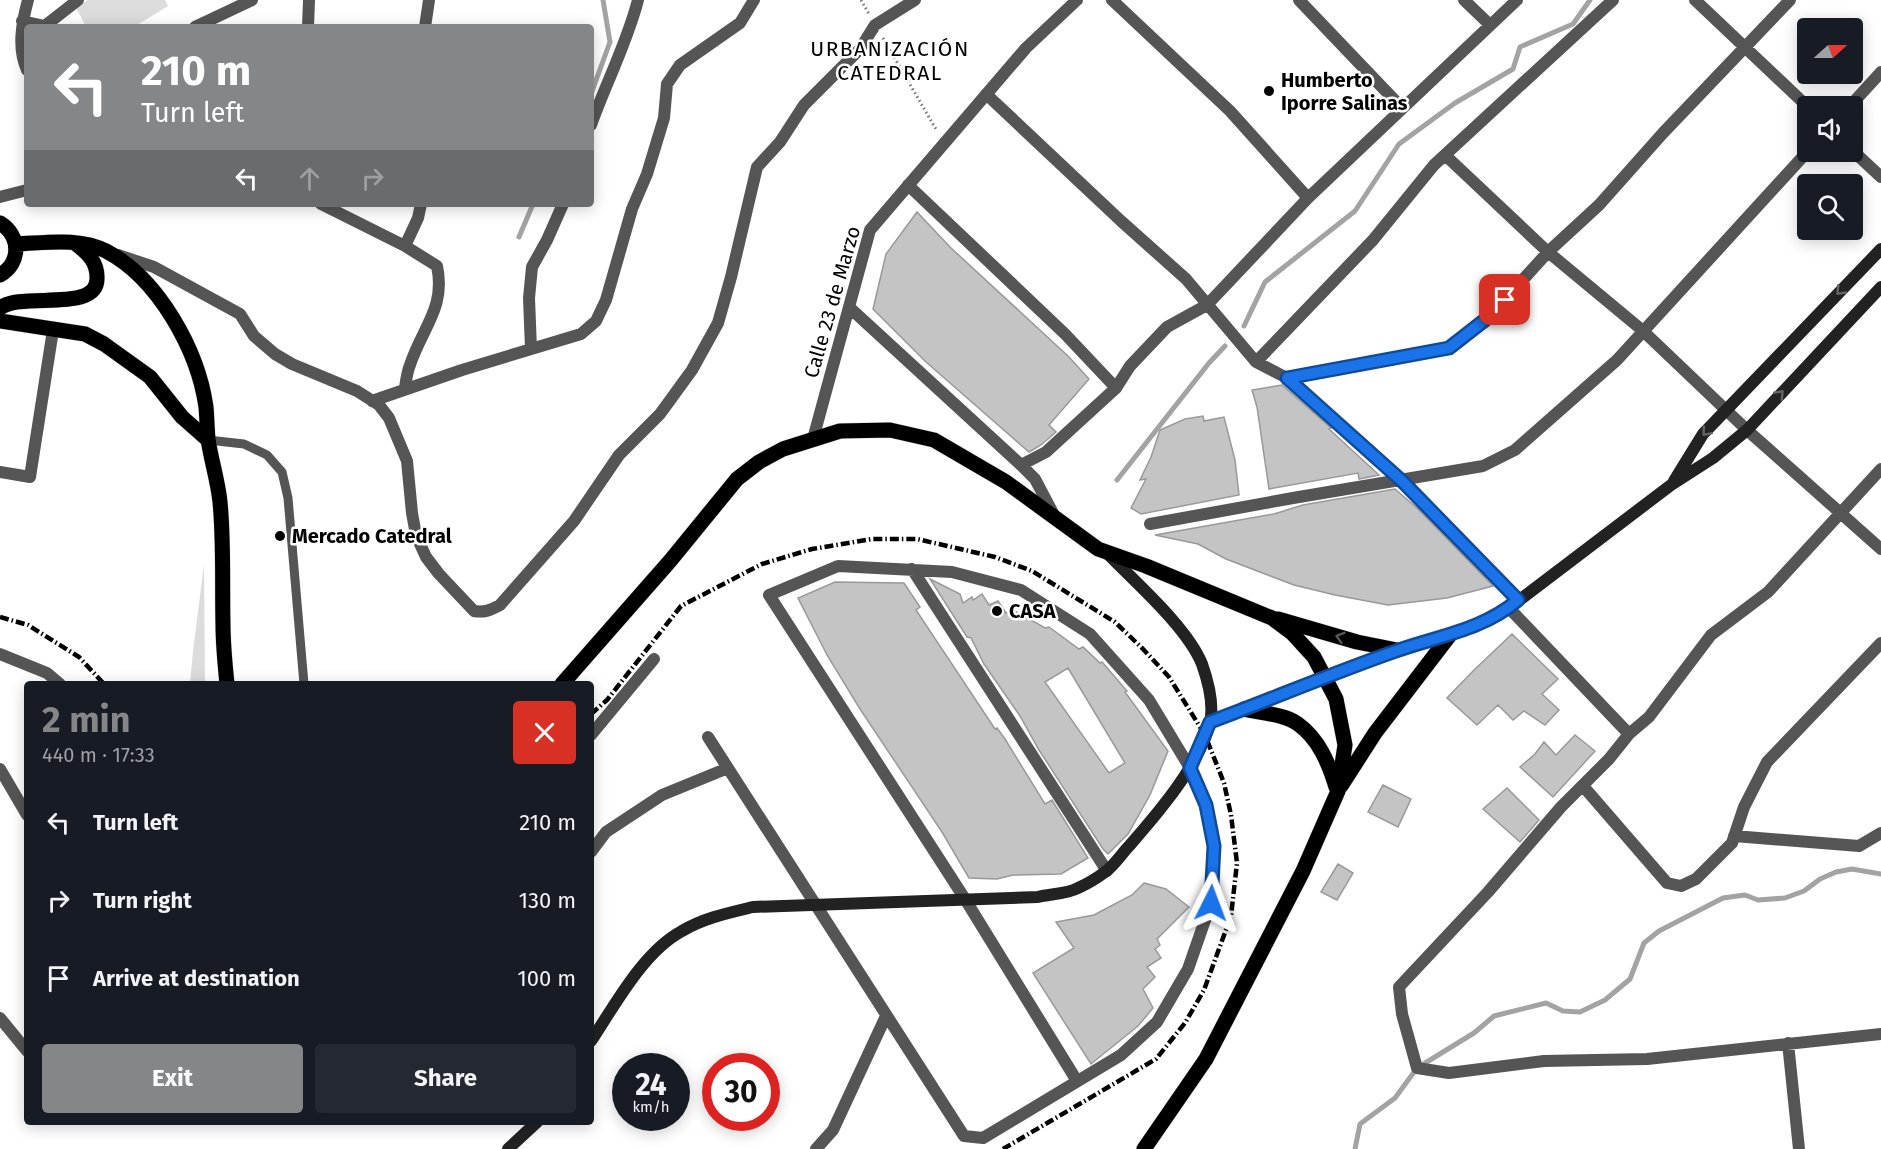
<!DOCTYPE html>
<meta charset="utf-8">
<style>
:root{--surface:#171b24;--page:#242831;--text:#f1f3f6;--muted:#9ea1a6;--accent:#858687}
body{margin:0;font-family:"Fira Sans",sans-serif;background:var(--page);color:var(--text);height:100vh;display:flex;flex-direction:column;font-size:22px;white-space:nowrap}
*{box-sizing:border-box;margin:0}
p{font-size:20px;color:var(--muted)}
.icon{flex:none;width:33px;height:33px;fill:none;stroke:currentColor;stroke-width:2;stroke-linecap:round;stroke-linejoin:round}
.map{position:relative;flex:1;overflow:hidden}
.details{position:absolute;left:24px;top:681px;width:570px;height:444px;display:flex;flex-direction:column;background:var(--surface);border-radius:6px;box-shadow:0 3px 15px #0003}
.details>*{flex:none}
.hud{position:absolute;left:24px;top:24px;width:570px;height:183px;border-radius:6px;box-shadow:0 3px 15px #0003;background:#858687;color:#fff;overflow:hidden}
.needle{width:39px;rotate:69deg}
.tools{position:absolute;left:1797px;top:18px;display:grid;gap:12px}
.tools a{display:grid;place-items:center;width:66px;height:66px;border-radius:6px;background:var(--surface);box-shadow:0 3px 15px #0003;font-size:30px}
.speed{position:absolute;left:612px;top:1053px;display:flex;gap:12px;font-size:30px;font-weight:700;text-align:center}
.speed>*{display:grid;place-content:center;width:78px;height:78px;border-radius:50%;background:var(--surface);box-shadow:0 3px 15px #0003;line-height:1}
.speed small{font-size:15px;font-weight:400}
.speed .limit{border:9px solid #d22;background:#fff;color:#111}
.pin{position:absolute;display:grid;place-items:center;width:51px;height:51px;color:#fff;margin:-26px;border-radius:12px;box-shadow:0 3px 9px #0006}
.me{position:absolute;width:66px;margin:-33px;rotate:3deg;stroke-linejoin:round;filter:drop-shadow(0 0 4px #0008)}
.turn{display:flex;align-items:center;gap:21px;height:126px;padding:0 18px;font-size:27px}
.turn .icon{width:78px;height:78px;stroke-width:2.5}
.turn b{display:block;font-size:42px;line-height:51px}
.lanes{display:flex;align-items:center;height:57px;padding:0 18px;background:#0003;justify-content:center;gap:30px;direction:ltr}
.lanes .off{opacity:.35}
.round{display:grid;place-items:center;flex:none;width:63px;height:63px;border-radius:6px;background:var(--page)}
.overview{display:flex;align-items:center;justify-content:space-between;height:102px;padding:0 18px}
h1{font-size:36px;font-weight:700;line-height:45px;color:var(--accent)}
.cta{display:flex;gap:12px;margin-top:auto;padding:12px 18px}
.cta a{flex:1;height:69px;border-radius:6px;background:var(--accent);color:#fff;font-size:24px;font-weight:700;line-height:69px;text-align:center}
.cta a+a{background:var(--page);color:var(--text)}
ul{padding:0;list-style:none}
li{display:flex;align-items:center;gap:18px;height:78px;padding:0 18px}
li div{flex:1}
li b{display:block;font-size:22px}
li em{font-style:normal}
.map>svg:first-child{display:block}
.green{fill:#dcdcdc}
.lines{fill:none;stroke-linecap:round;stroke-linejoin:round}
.stream{stroke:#a3a3a3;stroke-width:5}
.building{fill:#c4c4c4;stroke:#999;stroke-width:1.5;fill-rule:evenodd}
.primary-casing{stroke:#dbdbdb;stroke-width:16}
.path{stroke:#777;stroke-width:3;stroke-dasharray:1.5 3;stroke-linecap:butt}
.lane{stroke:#555;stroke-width:9}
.street{stroke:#555;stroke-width:12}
.secondary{stroke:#222;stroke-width:12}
.primary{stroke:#000;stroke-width:15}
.rail{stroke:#000;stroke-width:4.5;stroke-dasharray:9 3 1.5 3;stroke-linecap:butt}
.oneway{stroke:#646464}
.oneway2{stroke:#595959}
.route-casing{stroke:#114b97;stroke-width:15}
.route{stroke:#1a73e8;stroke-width:10}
.poi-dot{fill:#000;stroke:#fff;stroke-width:2}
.labels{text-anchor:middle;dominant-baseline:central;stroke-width:5;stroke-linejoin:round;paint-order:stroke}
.poi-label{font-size:20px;font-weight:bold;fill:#000;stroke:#fff;text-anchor:start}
.street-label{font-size:20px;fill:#000;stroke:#fff}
.neighbourhood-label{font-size:21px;letter-spacing:1.5px;fill:#000;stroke:#fff}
</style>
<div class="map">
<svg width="1881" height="1149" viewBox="0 0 1881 1149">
<rect width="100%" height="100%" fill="#fff"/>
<path class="green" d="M 88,0 L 165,0 L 168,6 L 134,27 L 86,27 L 76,7 Z
M 204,564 L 205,684 L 190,684 L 193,651 Z"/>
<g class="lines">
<path class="stream" d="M 591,94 L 610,42 L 603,0
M 519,237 L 533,204
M 1244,326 L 1265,282 L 1355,211 L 1399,144 L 1455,103 L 1513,69 L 1520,47 L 1573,24 L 1590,0
M 1117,480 L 1209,363 L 1225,346
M 1355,1149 L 1360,1124 L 1395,1098 L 1417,1068 L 1474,1033 L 1494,1016 L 1546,1003 L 1563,1011 L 1580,1012 L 1605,1000 L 1630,979 L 1644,943 L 1659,931 L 1723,898 L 1745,895 L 1758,900 L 1785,898 L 1804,891 L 1820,879 L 1836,872 L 1852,869 L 1881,874"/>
</g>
<path class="building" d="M 917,212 L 951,248 L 1069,357 L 1089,379 L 1049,425 L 1056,432 L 1041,445 L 1029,452 L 926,362 L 873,309 L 886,254 Z
M 1282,385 L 1331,428 L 1329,429 L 1379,475 L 1359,479 L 1358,473 L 1269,489 L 1257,407 L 1252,390 Z
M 1203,416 L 1204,421 L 1224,417 L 1235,460 L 1239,495 L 1141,514 L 1131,508 L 1146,479 L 1140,480 L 1151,457 L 1160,430 L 1185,419 Z
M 1395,489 L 1418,509 L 1493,586 L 1447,598 L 1388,605 L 1335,595 L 1294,585 L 1226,559 L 1198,544 L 1155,535 L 1274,514 L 1303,505 Z
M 930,579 L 960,594 L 963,603 L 972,597 L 973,600 L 982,594 L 989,605 L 998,601 L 1006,613 L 1013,610 L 1045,628 L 1049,627 L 1079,649 L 1083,647 L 1100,663 L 1102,662 L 1127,691 L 1125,692 L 1168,751 L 1150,795 L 1128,834 L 1108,854 L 1103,849 L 1039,750 L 1020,716 L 984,664 L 971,638 L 967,637 ZM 1068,668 L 1125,763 L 1109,773 L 1045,682 Z
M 835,582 L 904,583 L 920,607 L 916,610 L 995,729 L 997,728 L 1005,739 L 1045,804 L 1052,800 L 1088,858 L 1061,874 L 1013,875 L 997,879 L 969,878 L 942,832 L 860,709 L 827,655 L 798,598 Z
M 1512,634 L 1558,679 L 1542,694 L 1559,710 L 1545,725 L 1524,711 L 1513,720 L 1498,705 L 1477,725 L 1447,698 L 1474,670 Z
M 1575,735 L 1595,751 L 1553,797 L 1520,767 L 1535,754 L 1544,742 L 1556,755 Z
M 1383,785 L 1411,799 L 1398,827 L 1368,812 Z
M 1507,788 L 1539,820 L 1520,842 L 1483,809 Z
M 1338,864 L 1353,873 L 1337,900 L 1321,892 Z
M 1144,883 L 1166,889 L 1189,907 L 1157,939 L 1160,945 L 1155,949 L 1161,958 L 1147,967 L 1155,977 L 1143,989 L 1153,1008 L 1138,1026 L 1091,1064 L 1033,973 L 1074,948 L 1056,922 L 1094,915 L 1132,895 Z"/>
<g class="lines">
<g class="primary-casing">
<path id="primary" d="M 0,223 C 21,236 21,263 0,275
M 16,244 C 45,243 79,237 106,251 C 158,278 198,350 206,407 C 207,418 207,428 208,439 C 211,460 218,481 220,502 C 224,543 222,584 223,625 C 223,645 225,664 227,684
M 0,308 C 22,291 99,314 97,277 C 97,262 88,253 76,244
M 0,321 L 85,334 L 104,344 L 150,377 L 182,417 L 208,440
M 1278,619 L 1357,642 L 1397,650
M 562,684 L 670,561 L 737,479 L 759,462 L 783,449 L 840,431 L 890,430 L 934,440 L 1006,482 L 1098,549 L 1146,566 L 1272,618 L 1292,633 L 1314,657 L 1336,699 L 1345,745 L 1338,791 L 1303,871 L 1206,1059 L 1144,1149
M 1244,709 C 1260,713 1285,714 1298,724 C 1319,739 1329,764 1336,787
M 1341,786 L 1375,733 L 1450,635"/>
</g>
<path class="path" d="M 861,0 L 869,14
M 883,38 L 937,131"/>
<path class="lane" d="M 208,440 L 244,444 L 267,455 L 282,472 L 288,498 L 304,684"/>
<path class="street" d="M 1112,0 L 1230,111 L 1308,198
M 1299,0 L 1402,108
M 1464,0 L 1490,25
M 1695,0 L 1808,107
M 22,21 L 49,27
M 46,25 L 78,0
M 195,27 L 252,0
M 308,27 L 309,0
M 425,27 L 429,0
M 27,70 C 17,48 22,22 28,0
M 986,94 L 1121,221 L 1186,279 L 1256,362 L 1287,378 L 1449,348 L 1490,316 L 1548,252 L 1599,205 L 1663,133 L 1790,0
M 1850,106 L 1881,72
M 591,125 C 606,83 627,43 638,0
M 1852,150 L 1881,177
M 1445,155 L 1548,252 L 1642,330 L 1747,430 L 1881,549
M 908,185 L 1065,334 L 1116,388
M 0,197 L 27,190
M 321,204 L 405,246
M 118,255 L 154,267 L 240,314 L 254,336 L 275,354 L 292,364 L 357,391 L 379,405 L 389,418 L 407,461 L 412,513 L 416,535 L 426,557 L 439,574 L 474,611 C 484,613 491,610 500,605 L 574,521 L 619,455 L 660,414 L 692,370 L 718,323 L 731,277 L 757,167 L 780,142 L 804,105 L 860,49 L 875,25 L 915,0
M 850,308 L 1021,465 L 1035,479 L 1054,515
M 531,349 L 529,298 L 532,267 L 547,240 L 563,204
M 1256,362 L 1373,240 L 1434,165 L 1613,0
M 1287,378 L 1402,481 L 1518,600
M 405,388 C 406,381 407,372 410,365 C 422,328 446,308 437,266 L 405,246 L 418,218 L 421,204
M 372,401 L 462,370 L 581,334 L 596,321 L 606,300 L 632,209 L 647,174 L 664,118 L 667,84 L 680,65 L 740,23 L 754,0
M 813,439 L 870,230 L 1026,48 L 1077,0
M 1021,465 L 1046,452 L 1116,388 L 1130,366 L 1167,327 L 1207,305 L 1308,198 L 1517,0
M 1881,469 L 1768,592 L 1711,635 L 1649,717 L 1629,734 L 1609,759 L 1561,807 L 1488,892 L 1399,987 L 1402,1014 L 1417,1068 L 1449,1073 L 1544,1061 L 1647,1059 L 1881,1034
M 0,472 L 30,477 L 53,330
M 1150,524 L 1293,498 L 1483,466 L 1515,450 L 1617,360 L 1808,151
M 912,569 L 1107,871
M 1509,608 L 1629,734
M 0,654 L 47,673 L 60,684
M 591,735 L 654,659
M 708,737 L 964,1136 L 983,1138 L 1121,1055 L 1157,1022 L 1188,969 L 1211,903 L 1214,846 L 1206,805 L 1190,768 L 1149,700 L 1090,634 L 1021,590 L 952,572 L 838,566 L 769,595 L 965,899 L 1077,1081
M 0,769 L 27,815
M 1583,786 L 1667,883 L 1681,886 L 1696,879 L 1732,843 L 1744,807 L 1767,762 L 1881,643
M 1734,836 L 1859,846 L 1881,833
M 591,852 L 606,832 L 662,795 L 728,768
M 0,1018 L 27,1051
M 1788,1043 L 1799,1149
M 816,1149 L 833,1130 L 886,1016"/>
<path class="secondary" d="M 1674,481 L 1703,434 L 1881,249
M 1210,722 C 1273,698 1334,670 1398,650 C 1437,637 1474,629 1509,608 L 1671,485 L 1713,458 L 1747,430 L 1881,287
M 591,1041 C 615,1005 643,952 682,931 C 704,918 728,913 753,907 L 1038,897 C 1050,894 1067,894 1078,888 C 1087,884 1097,878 1105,872 C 1115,865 1122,853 1130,845 C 1158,813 1200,764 1210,723 C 1214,705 1208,681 1202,664 C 1187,627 1136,583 1107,553
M 508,1149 L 537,1122"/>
<use href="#primary" class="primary"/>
<path class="rail" d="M 0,617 L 28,625 L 79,657 L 104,684
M 591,714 L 607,700 L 681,606 L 762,564 L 812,549 L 872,539 L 917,539 L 995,557 L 1032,571 L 1115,622 L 1143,649 L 1169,677 L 1205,735 L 1224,783 L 1231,815 L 1237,863 L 1231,916 L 1204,990 L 1185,1023 L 1156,1059 L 1003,1149"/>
</g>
<defs><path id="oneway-chevron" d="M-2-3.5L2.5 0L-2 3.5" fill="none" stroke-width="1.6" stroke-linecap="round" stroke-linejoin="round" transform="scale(1.5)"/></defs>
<g class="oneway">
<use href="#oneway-chevron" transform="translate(1840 291) rotate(134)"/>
<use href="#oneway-chevron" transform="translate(1780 394) rotate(-47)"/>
<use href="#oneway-chevron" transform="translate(1706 432) rotate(130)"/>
</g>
<use class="oneway2" href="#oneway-chevron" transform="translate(1340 637) rotate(-163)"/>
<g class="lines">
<g class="route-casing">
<path id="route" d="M 1211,903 L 1214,846 L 1206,805 L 1190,768 L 1210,722 C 1272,699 1333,673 1396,651 C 1438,636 1483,630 1518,600 L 1402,481 L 1287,378 L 1449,348 L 1490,316 L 1505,300"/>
</g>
<use href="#route" class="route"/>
</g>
<g class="poi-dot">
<circle cx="1269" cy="91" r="6"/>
<circle cx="280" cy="536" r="6"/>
<circle cx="997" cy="611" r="6"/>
</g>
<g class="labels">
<g class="poi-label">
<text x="1281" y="80">Humberto<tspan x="1281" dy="23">Iporre Salinas</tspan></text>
<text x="292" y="536">Mercado Catedral</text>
<text x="1009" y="611">CASA</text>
</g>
<g class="street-label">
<text transform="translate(832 302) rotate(-74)">Calle 23 de Marzo</text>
</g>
<g class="neighbourhood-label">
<text x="890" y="49">URBANIZACIÓN<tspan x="890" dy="24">CATEDRAL</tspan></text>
</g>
</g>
</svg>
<div class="tools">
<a><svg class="needle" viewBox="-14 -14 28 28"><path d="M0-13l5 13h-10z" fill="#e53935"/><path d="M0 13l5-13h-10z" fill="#9ea1a6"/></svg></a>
<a><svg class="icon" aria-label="sound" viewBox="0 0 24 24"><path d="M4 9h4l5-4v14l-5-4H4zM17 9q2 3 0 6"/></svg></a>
<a><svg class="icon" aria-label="search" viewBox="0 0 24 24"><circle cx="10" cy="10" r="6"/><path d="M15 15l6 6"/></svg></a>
</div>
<div class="speed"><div>24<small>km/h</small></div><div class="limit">30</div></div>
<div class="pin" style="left:1505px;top:300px;background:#d93025"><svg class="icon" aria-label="arrive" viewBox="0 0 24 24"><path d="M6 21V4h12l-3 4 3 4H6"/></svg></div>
<svg class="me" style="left:1211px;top:903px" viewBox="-20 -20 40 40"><path d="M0-17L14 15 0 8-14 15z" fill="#1a73e8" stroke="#fff" stroke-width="4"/></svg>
<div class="hud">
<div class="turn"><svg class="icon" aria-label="left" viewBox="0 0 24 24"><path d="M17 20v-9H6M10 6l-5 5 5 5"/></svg><div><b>210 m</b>Turn left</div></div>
<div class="lanes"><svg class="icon" aria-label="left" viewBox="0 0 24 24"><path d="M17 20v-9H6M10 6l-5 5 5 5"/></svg><svg class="icon off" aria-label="ahead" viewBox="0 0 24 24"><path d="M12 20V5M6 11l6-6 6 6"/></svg><svg class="icon off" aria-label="right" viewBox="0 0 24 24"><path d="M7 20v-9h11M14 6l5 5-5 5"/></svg></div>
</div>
<section class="details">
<div class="overview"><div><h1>2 min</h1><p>440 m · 17:33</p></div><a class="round" style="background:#d93025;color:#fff"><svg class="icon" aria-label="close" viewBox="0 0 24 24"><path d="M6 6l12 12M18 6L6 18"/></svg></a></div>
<ul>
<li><svg class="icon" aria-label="left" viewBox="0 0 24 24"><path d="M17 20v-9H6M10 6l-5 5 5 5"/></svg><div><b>Turn left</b></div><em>210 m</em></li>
<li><svg class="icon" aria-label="right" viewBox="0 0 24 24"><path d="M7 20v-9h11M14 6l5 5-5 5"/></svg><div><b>Turn right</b></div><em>130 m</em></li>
<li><svg class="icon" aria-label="arrive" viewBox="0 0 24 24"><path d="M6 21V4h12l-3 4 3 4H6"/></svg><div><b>Arrive at destination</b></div><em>100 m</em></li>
</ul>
<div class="cta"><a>Exit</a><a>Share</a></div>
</section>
</div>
